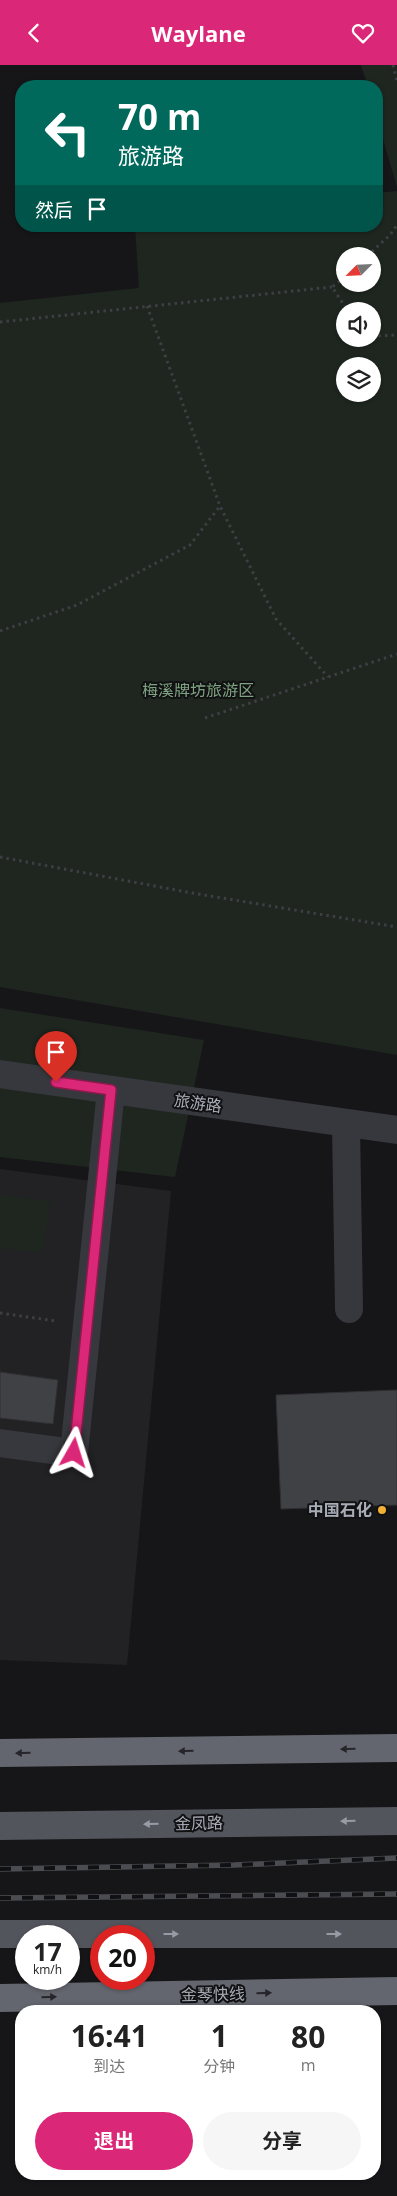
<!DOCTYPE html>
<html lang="zh">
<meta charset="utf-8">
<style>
:root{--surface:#fff;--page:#f6f6f6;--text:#222;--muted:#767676;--accent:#db2777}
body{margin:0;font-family:"Open Sans","Noto Sans SC",sans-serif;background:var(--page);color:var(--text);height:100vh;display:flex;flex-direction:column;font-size:19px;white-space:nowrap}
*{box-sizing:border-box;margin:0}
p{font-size:16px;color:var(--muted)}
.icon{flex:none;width:28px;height:28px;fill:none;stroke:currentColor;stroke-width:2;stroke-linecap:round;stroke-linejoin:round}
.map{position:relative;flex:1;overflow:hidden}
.sheet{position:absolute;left:15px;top:1940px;width:366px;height:175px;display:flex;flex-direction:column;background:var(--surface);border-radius:20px;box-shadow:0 1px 4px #0004}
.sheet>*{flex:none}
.banner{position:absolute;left:15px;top:15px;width:368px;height:152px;border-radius:20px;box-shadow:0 1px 4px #0004;background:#00695c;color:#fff;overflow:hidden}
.needle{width:32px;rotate:246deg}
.tools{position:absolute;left:336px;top:182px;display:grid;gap:10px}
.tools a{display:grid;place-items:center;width:45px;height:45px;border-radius:50%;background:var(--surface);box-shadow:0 1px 4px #0004;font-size:25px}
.speed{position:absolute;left:15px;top:1860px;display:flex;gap:10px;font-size:25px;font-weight:700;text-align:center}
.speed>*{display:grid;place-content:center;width:65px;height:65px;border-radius:50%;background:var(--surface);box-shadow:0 1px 4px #0004;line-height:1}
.speed small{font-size:12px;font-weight:400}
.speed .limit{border:8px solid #d22;background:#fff;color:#111}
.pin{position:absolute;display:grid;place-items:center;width:42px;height:42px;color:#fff;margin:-51px -21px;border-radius:50% 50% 50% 0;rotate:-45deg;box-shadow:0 0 5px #0007}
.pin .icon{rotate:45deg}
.me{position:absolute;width:55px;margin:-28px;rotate:6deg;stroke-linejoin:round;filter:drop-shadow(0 0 4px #0008)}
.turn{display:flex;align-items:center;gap:18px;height:105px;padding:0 20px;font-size:22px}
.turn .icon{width:65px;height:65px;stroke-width:2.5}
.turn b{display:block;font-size:35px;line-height:42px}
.then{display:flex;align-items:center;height:48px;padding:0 20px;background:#0003;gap:10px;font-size:19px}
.eta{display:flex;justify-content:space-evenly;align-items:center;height:85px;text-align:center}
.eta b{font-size:30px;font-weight:700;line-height:35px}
.button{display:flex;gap:10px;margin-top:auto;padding:10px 20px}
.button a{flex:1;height:58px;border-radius:30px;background:var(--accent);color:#fff;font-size:20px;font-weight:700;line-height:58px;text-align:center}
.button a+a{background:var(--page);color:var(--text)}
header{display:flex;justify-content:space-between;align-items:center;height:65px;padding:0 20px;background:var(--accent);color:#fff;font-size:22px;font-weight:700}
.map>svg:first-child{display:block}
.built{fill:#222225}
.green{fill:#1e261f;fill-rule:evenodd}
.building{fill:#404145;stroke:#303034}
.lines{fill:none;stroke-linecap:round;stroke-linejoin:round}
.path{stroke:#3d3f44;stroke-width:3;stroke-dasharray:2.5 4;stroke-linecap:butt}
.minor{stroke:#37383d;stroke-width:28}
.major{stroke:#53555c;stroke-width:28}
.highway{stroke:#63666e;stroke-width:28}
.rail-casing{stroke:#4a4c52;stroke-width:5.5}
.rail{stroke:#111113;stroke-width:4;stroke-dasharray:11;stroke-linecap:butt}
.oneway{fill:#26262a}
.oneway2{fill:#979ba6}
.route-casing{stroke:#8e194d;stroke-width:12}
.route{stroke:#db2777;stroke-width:9}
.poi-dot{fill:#f2b134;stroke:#111113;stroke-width:2}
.labels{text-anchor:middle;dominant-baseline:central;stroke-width:4;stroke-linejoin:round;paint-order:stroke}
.park-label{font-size:16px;fill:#7fa381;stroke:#111113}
.street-label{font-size:16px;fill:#a8adb8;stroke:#111113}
.poi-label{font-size:16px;font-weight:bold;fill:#a8adb8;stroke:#111113;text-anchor:end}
</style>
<header><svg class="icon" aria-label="back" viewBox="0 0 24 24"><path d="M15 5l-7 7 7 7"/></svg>Waylane<svg class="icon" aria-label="heart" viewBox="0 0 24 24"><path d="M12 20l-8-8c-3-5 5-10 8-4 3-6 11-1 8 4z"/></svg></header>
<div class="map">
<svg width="397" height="2131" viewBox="0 0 397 2131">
<rect width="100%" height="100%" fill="#161618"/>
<path class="built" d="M 0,1104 L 171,1126 L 127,1600 L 0,1595 Z"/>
<path class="green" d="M 361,0 L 397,0 L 397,122 L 376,51 L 376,21 L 368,21 Z
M 397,126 L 397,990 L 0,922 L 0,238 L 139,223 L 135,161 L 376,161 L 376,128 ZM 345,191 L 372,191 L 372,219 L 345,219 ZM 345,246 L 372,246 L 372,274 L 345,274 ZM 345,301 L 372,301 L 372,329 L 345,329 Z
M 0,943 L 204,975 L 175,1112 L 0,1092 Z
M 0,1129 L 50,1136 L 43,1188 L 0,1183 Z"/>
<path class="building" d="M 0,1307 L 58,1315 L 53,1359 L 0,1353 Z
M 397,1325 L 397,1440 L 281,1444 L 276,1330 Z"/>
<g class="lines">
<path class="path" d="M 393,0 L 397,16
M 367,191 L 390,170 L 397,160
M 345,212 L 332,222 L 348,246
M 147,241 L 220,441 L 276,554 L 328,612
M 0,257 L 332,222
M 372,271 L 397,270
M 0,566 L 77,540 L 190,480 L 220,441
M 205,653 L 397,589
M 0,792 L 192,828 L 397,862
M 0,1248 L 56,1256"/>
<path class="minor" d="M 0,1009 L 397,1065
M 346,1059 L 349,1244
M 0,1378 L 74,1388 L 111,1025"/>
<path class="major" d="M 0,1761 L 397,1756
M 0,1869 L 397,1869"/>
<path class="highway" d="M 0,1688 L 397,1683
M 0,1933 L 397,1926"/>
<g class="rail-casing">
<path id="rail" d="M 0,1804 L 234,1800 L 397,1793
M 0,1833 L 397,1829"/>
</g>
<use href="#rail" class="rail"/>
</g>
<defs><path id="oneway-solid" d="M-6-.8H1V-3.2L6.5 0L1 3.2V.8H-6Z" transform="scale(1.25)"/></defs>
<g class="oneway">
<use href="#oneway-solid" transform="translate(348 1684) rotate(179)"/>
<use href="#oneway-solid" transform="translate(186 1686) rotate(179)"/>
<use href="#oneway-solid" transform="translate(23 1688) rotate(179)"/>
<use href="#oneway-solid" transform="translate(264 1928) rotate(-1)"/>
<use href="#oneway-solid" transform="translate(49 1932) rotate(-1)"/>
</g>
<g class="oneway2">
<use href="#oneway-solid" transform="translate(348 1756) rotate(179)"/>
<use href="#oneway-solid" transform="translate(151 1759) rotate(179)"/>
<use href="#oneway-solid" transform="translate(171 1869)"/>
<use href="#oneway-solid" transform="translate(334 1869)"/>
</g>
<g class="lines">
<g class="route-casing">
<path id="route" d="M 56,1017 L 111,1025 L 74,1388"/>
</g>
<use href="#route" class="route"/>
</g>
<circle class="poi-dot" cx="382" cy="1445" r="5"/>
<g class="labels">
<g class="park-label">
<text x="198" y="625">梅溪牌坊旅游区</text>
</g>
<g class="street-label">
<text transform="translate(198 1038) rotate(8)">旅游路</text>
<text transform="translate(199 1758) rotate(-1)">金凤路</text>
<text transform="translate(213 1929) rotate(-1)">金琴快线</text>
</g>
<g class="poi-label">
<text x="372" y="1445">中国石化</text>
</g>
</g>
</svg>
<div class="tools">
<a><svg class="needle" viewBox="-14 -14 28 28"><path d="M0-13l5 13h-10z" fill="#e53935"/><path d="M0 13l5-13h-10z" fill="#767676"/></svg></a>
<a><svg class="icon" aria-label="sound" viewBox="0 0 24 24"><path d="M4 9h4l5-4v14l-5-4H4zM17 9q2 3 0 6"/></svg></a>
<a><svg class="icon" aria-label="layers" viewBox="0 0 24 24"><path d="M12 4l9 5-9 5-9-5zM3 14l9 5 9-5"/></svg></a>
</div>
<div class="speed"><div>17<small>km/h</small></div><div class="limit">20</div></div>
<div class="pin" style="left:56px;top:1017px;background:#d93025"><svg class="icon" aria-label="arrive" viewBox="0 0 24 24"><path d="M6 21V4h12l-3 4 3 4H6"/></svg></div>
<svg class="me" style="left:74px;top:1388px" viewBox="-20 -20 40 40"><path d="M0-17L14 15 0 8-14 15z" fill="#db2777" stroke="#fff" stroke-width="4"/></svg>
<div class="banner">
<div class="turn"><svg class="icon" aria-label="left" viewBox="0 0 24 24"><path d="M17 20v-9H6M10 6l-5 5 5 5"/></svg><div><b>70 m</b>旅游路</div></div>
<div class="then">然后<svg class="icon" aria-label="arrive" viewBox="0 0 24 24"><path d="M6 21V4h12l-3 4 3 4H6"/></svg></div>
</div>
<section class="sheet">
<div class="eta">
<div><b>16:41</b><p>到达</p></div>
<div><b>1</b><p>分钟</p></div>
<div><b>80</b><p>m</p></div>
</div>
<div class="button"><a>退出</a><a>分享</a></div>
</section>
</div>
